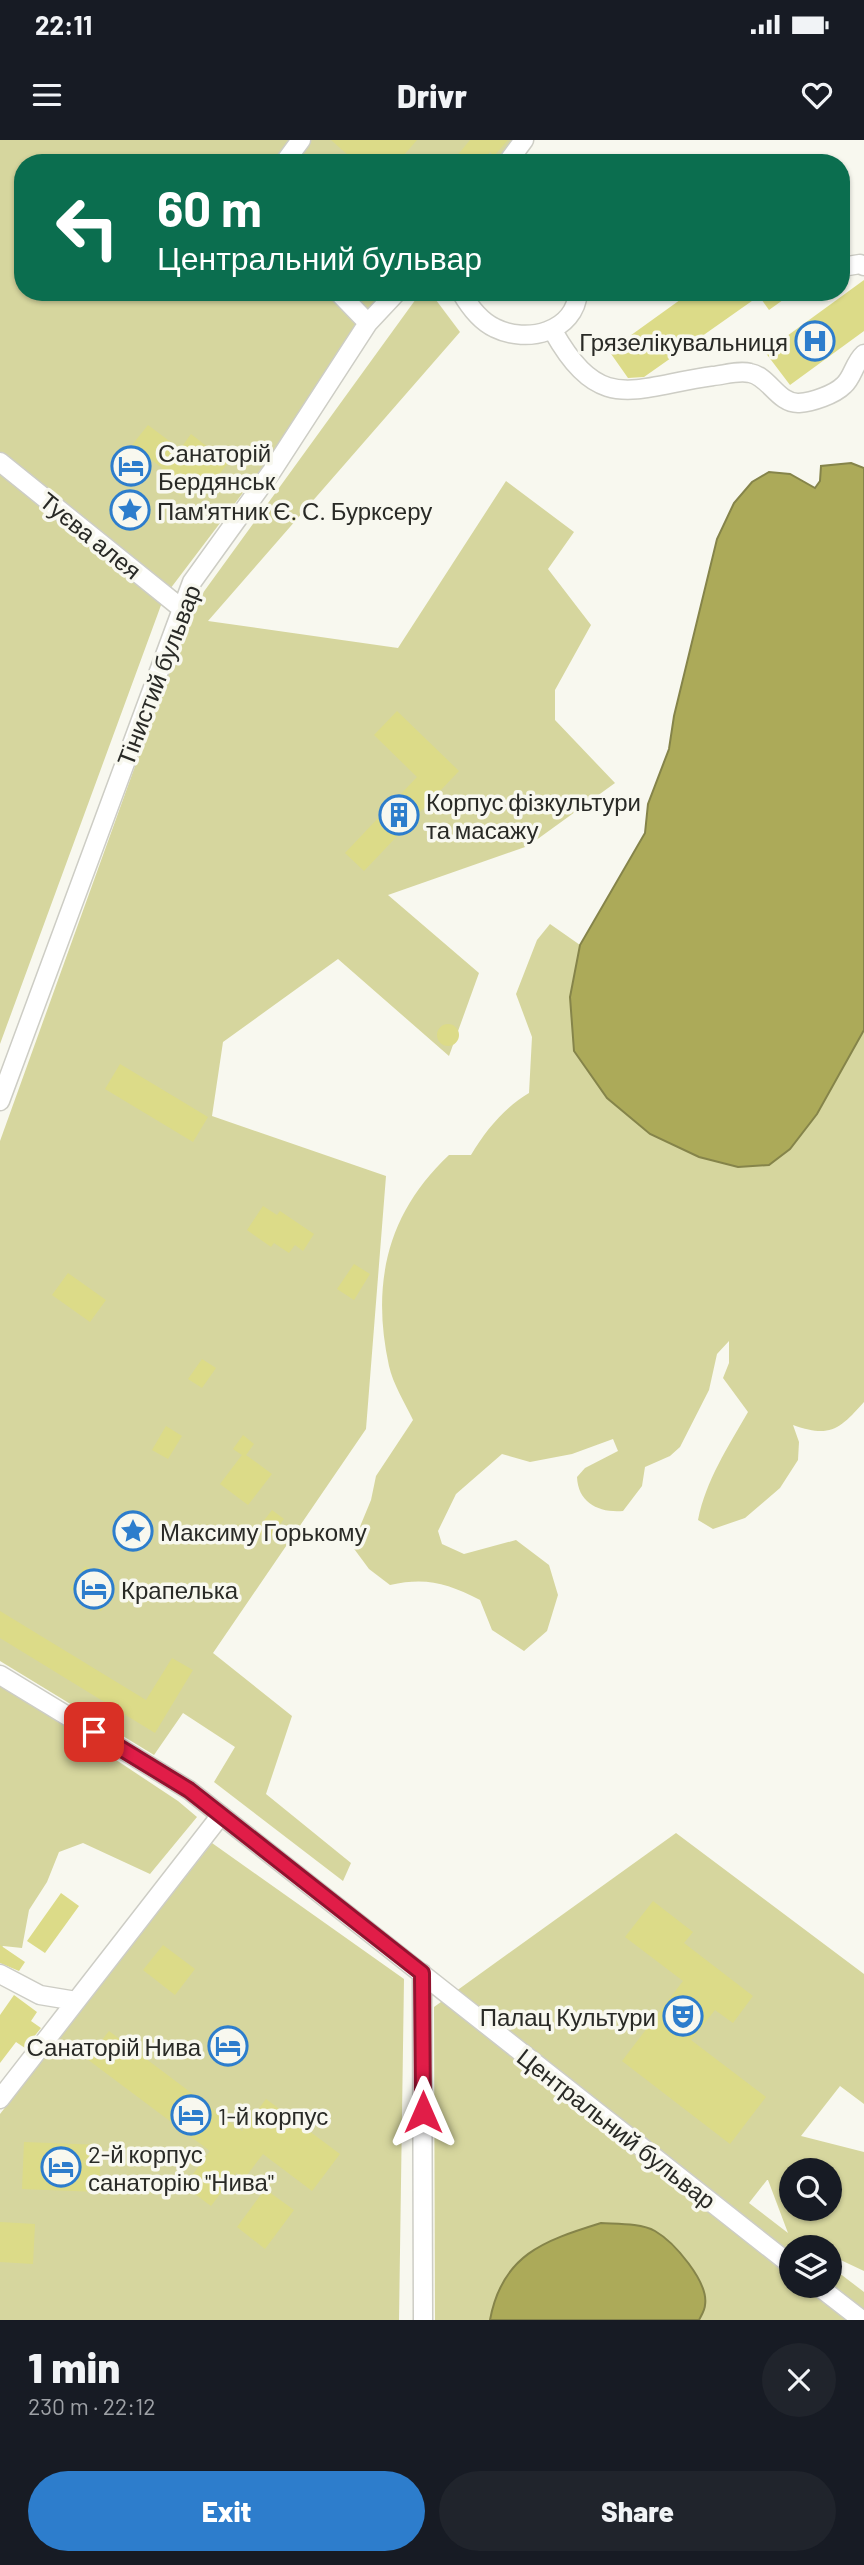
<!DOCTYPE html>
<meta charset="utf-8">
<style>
:root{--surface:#171b24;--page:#20242c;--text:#f1f3f6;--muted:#9ea1a6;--accent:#2d7dcc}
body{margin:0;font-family:Barlow,sans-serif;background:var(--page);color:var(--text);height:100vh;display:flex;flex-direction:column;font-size:26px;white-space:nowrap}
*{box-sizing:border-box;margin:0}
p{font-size:23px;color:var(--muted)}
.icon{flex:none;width:38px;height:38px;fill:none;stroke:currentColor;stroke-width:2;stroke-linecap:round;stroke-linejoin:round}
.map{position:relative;height:2180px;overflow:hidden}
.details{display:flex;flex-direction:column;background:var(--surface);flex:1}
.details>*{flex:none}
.banner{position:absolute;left:14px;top:14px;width:836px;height:147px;border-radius:28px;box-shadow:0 2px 5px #0004;background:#0b6e4f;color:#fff;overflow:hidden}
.controls{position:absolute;left:779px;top:2018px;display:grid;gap:14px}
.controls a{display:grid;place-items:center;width:63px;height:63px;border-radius:50%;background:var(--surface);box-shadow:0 2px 5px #0004;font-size:35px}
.pin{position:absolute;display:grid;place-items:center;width:60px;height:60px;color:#fff;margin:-30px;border-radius:14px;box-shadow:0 4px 10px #0006}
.me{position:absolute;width:77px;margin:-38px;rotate:0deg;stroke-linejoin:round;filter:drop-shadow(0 0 5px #0008)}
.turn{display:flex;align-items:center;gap:24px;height:147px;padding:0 28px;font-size:32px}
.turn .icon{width:91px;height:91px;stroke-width:2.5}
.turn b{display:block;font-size:49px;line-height:60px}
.round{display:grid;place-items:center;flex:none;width:74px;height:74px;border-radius:37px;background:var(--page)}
.summary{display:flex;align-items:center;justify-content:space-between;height:119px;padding:0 28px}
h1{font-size:42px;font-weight:800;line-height:52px}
.cta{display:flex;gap:14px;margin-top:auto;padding:14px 28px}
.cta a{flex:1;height:80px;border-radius:42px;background:var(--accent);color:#fff;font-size:28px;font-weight:800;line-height:80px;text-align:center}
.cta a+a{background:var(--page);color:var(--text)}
.status{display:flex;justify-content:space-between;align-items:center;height:49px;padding:0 35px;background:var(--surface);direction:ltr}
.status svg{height:19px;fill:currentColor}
header{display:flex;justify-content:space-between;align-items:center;height:91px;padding:0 28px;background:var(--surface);font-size:32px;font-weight:800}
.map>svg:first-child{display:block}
.green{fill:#d6d69e;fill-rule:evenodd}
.water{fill:#acaa59;stroke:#85844a;stroke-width:2}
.building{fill:#dcdb88}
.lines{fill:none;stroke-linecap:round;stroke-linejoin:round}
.minor-casing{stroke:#cdcdc5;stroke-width:21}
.minor{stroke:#fff;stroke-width:18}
.route-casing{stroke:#92132f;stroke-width:18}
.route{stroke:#e11d48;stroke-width:12}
.labels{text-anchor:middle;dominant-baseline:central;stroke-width:7;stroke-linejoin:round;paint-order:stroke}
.poi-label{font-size:24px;fill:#292a26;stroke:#f8f8ef;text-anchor:start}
.street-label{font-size:24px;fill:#292a26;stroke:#f8f8ef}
</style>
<div class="status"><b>22:11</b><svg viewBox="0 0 49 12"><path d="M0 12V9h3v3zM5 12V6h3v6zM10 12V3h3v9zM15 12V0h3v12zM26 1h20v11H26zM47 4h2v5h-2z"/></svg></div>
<header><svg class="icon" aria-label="menu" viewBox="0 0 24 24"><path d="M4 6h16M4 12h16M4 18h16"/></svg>Drivr<svg class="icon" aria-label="heart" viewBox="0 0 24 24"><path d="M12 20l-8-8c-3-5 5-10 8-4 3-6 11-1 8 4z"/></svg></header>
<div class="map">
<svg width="864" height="2180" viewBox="0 0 864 2180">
<rect width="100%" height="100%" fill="#f8f8ef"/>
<path class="green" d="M 0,0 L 521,0 L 502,23 L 23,23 L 23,152 L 395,152 L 164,457 L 0,904 Z
M 421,152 L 430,152 L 460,192 L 208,481 L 398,508 L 506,341 L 574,392 L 548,429 L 591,485 L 555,550 L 555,580 L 615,643 L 528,706 L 388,755 L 479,833 L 449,916 L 338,819 L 223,902 L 212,976 L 386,1036 L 366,1289 L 213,1513 L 292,1576 L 266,1654 L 351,1723 L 343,1741 L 214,1642 L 235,1607 L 183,1573 L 154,1615 L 0,1521 L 0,1001 L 192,468 Z
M 550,784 L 580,805 L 570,857 L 574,911 L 607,958 L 650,994 L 738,1027 L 769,1025 L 790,1009 L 817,974 L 864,890 L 864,1262 C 839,1290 830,1298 793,1285 L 799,1302 L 798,1320 L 780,1348 L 745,1378 L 713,1389 L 698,1380 C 706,1340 728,1307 748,1272 L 723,1238 L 729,1223 L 729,1201 L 717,1214 L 709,1250 L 680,1307 L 670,1316 L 645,1327 L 642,1346 L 623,1371 C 599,1373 578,1363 577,1337 L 585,1328 L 618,1311 L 613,1299 L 572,1314 L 530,1322 L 502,1314 L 456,1354 L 438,1391 L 442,1404 L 464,1414 L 516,1400 L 549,1425 L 558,1455 L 547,1491 L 524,1511 L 492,1490 L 480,1460 C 447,1443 426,1437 390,1445 L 369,1429 L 352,1406 L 371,1360 L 376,1336 L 413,1280 C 405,1263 393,1244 389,1226 C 371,1144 387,1073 449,1015 L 471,1015 C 486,990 504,968 529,953 L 532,897 L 516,854 L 537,800 Z
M 0,1543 L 178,1661 L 197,1677 L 150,1734 L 83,1703 L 59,1712 L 47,1742 L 29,1770 L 22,1808 L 3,1806 L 0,1810 Z
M 676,1693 L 864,1834 L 864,1964 L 840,1946 L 801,1996 L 864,2012 L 864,2131 L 830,2115 L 830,2107 L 812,2107 L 800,2102 L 806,2107 L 791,2107 L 791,2146 L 830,2146 L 830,2126 L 864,2152 L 864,2180 L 435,2180 L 434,1867 ZM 791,2030 L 830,2030 L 830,2068 L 791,2068 ZM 767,2040 L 768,2040 L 788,2093 L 749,2063 Z
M 212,1703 L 404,1839 L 399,2180 L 0,2180 L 0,1974 Z"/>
<path class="water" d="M 851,323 L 864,328 L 864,890 L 817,974 L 790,1009 L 769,1025 L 738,1027 L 699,1017 L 650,994 L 607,958 L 574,911 L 570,857 L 580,805 L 645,693 L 648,664 L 669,609 L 674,576 L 717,399 L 734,363 L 752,342 L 769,332 L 790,334 L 815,348 L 820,341 L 821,326 Z
M 601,2083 C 617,2084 641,2083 655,2091 C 674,2102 709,2142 705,2165 C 705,2170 701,2176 699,2180 L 490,2180 C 502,2115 543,2101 601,2083 Z"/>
<path class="building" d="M 331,0 L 417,0 L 397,23 L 357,23 Z
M 470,0 L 508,0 L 494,16 L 490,12 L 481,23 L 451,23 Z
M 864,140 L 864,191 L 790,245 L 765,212 Z
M 691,152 L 794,152 L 769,170 L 759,156 L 644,237 L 628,238 L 609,211 Z
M 148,285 L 180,309 L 191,294 L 228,323 L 211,345 L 196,334 L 180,355 L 156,336 L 162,328 L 132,305 Z
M 397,571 L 459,631 L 364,731 L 345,713 L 417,637 L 374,595 Z
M437 895a11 11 0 1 1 22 0a11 11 0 1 1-22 0Z
M 120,924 L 208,977 L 193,1002 L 105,949 Z
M 263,1066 L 277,1075 L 280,1071 L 314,1094 L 303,1111 L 295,1105 L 289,1113 L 274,1103 L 271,1107 L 247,1090 Z
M 354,1124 L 370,1134 L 354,1160 L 337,1149 Z
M 68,1133 L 106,1160 L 90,1182 L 52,1155 Z
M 202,1219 L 216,1228 L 202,1248 L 188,1239 Z
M 166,1286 L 182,1296 L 168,1319 L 152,1310 Z
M 243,1295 L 254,1304 L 246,1315 L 272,1334 L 248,1365 L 220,1344 L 242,1315 L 233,1309 Z
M 272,1370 L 284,1379 L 268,1400 L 256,1391 Z
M 85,1426 L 116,1448 L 101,1471 L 70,1449 Z
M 0,1471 L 146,1560 L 172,1518 L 193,1530 L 155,1593 L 0,1498 Z
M 61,1753 L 79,1766 L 45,1813 L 27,1801 Z
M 653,1761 L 693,1792 L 684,1803 L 753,1856 L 733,1883 L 715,1870 L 691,1900 L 766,1957 L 730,2004 L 622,1921 L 683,1841 L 625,1797 Z
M 0,1805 L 25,1822 L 19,1831 L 0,1823 Z
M 163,1805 L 195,1829 L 175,1855 L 143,1830 Z
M 14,1855 L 37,1872 L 31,1881 L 41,1888 L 25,1908 L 16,1902 L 0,1923 L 0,1875 Z
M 109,1891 L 242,1991 L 266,1959 L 340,2014 L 312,2051 L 263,2014 L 244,2039 L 236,2033 L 211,2066 L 184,2046 L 210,2011 L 87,1919 Z
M 24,2002 L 101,2005 L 99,2052 L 22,2049 Z
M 265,2049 L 294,2070 L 265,2109 L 237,2087 Z
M 0,2082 L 35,2084 L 33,2124 L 0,2122 Z"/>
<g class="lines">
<g class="minor-casing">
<path id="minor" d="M 284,23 L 301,0
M 507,23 L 524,0
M 842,127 L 860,124 L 864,126
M 338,152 L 368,183
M 461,152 C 469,166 480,181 495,188 C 527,204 575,192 578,152
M 553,191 C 601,276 633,247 713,236 C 724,235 739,230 750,233 C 769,236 778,264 799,263 C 812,262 834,255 844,245 C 853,237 854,223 864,214
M 0,322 L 181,468
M 0,961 L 192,442 L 272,331 L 368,183 L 397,152
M 0,1535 L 189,1650 L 791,2125
M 422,1833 L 423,2180
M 0,1834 L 40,1855 L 76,1861
M 0,1959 L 221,1675
M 818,2146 L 862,2180"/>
</g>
<use href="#minor" class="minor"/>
</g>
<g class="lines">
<g class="route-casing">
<path id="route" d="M 94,1592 L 189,1650 L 422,1833 L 423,1972"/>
</g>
<use href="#route" class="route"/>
</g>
<defs>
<g id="hospital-ring" transform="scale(2.0125)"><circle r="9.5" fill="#f8f8ef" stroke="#2d7dcc" stroke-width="1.5"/><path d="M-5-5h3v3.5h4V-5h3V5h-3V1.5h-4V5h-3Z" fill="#2d7dcc"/></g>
<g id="hotel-ring" transform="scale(2.0125)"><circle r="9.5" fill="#f8f8ef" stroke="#2d7dcc" stroke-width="1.5"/><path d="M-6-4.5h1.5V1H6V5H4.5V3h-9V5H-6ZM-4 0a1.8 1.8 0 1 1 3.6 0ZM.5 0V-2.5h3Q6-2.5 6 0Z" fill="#2d7dcc"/></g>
<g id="sight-ring" transform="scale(2.0125)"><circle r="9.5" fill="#f8f8ef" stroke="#2d7dcc" stroke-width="1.5"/><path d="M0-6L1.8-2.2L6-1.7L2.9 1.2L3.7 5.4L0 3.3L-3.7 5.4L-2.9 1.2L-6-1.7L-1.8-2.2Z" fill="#2d7dcc"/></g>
<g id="building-ring" transform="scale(2.0125)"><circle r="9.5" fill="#f8f8ef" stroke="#2d7dcc" stroke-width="1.5"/><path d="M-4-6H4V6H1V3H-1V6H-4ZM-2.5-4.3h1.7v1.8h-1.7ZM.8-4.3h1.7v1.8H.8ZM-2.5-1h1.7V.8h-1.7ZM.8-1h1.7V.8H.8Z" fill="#2d7dcc"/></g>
<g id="theatre-ring" transform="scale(2.0125)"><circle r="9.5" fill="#f8f8ef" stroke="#2d7dcc" stroke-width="1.5"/><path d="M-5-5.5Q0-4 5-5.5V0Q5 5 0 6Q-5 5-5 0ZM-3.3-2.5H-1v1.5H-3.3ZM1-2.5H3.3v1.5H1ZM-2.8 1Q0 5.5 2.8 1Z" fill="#2d7dcc"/></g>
</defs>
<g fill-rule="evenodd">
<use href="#hospital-ring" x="815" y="201"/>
<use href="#hotel-ring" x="131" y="326"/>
<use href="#sight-ring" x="130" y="370"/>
<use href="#building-ring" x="399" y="675"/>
<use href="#sight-ring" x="133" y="1391"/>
<use href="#hotel-ring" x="94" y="1449"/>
<use href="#theatre-ring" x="683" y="1876"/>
<use href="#hotel-ring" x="228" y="1906"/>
<use href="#hotel-ring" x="191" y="1975"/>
<use href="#hotel-ring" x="61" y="2027"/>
</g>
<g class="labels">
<g class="poi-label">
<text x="788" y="201" text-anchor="end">Грязелікувальниця</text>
<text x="158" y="312">Санаторій<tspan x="158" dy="28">Бердянськ</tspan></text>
<text x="157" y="370">Пам'ятник Є. С. Бурксеру</text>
<text x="426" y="661">Корпус фізкультури<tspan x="426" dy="28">та масажу</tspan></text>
<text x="160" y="1391">Максиму Горькому</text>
<text x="121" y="1449">Крапелька</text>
<text x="656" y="1876" text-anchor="end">Палац Культури</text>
<text x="201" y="1906" text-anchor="end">Санаторій Нива</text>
<text x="218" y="1975">1-й корпус</text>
<text x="88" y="2013">2-й корпус<tspan x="88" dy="28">санаторію "Нива"</tspan></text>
</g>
<g class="street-label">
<text transform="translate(91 395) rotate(39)">Туєва алея</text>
<text transform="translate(158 535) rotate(-69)">Тінистий бульвар</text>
<text transform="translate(617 1988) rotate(38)">Центральний бульвар</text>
</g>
</g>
</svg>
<div class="controls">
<a><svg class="icon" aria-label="search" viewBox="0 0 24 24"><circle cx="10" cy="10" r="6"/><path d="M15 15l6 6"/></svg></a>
<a><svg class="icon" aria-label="layers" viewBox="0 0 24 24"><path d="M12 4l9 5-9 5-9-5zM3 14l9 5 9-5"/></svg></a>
</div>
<div class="pin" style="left:94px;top:1592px;background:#d93025"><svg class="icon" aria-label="arrive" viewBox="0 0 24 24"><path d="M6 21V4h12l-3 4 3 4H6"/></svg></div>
<svg class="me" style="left:423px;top:1972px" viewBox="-20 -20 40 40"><path d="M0-17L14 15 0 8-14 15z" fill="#e11d48" stroke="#fff" stroke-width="4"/></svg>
<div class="banner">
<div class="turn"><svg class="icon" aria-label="left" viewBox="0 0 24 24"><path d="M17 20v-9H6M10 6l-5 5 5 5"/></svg><div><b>60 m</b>Центральний бульвар</div></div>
</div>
</div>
<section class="details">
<div class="summary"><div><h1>1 min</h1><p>230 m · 22:12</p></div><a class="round"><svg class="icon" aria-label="close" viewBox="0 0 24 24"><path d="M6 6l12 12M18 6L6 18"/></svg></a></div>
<div class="cta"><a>Exit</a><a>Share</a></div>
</section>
